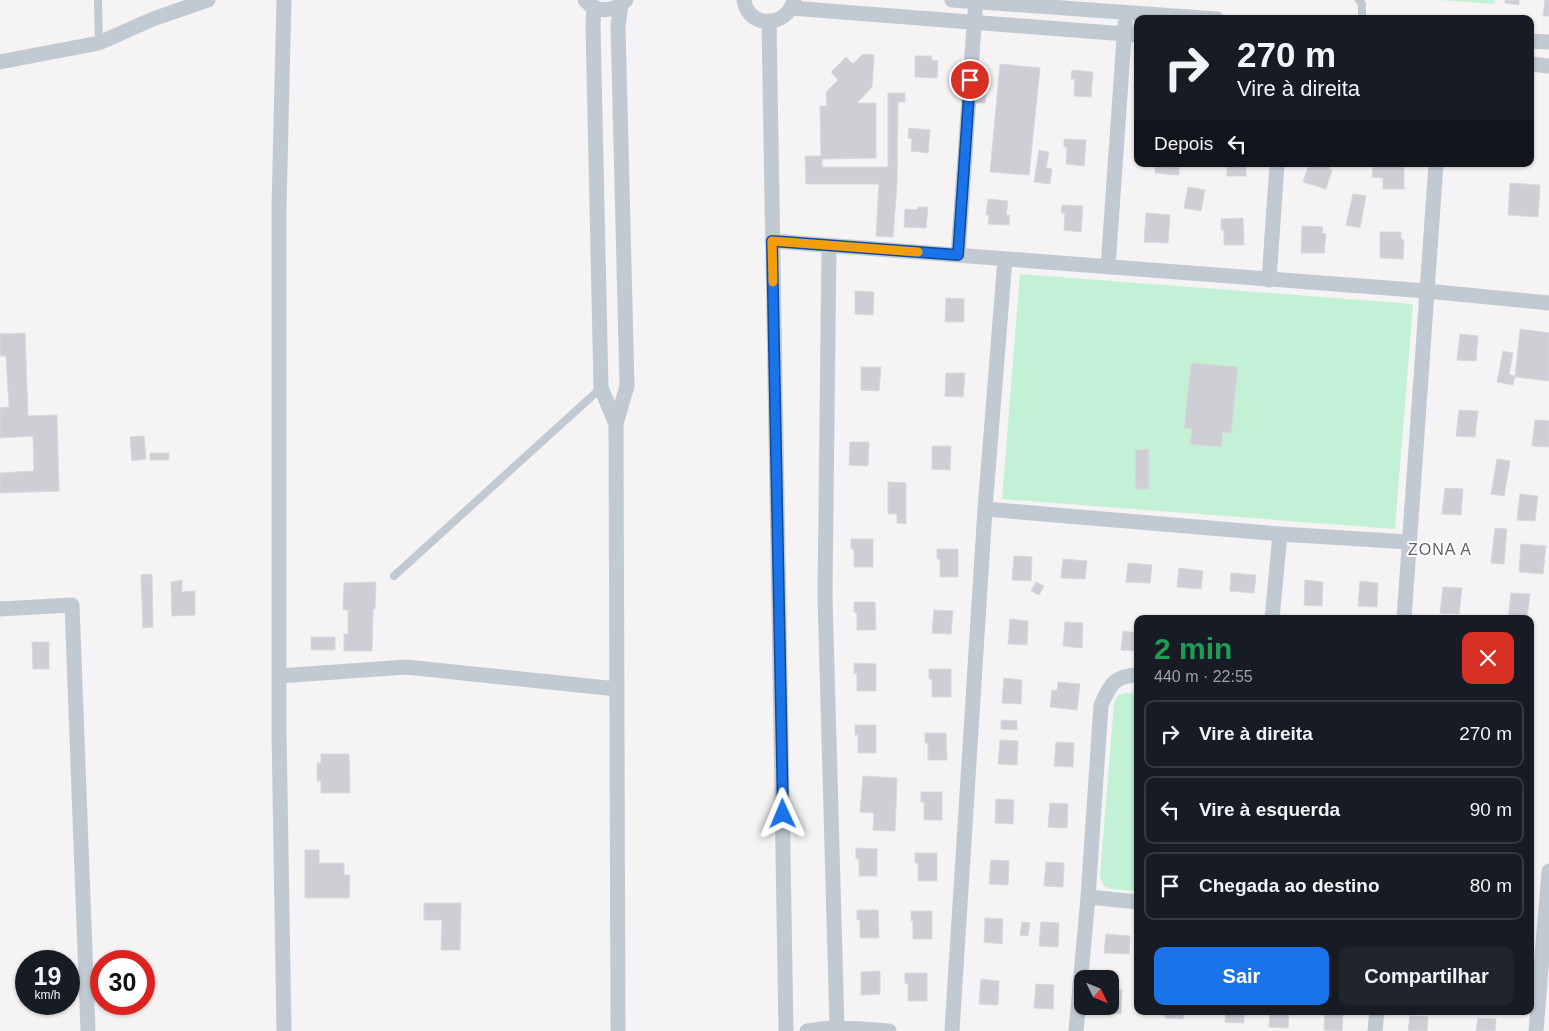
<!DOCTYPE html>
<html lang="pt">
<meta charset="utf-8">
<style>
:root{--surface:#171b24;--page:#20242c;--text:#f1f3f6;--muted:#9ea1a6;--line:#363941;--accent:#1a73e8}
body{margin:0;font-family:Helvetica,sans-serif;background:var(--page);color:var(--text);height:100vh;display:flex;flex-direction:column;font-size:19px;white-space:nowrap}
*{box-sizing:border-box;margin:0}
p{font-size:16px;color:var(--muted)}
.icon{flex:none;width:28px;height:28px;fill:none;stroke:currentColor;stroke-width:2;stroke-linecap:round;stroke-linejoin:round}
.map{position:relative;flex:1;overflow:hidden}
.details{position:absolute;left:1134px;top:615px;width:400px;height:400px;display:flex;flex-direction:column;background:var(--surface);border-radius:10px;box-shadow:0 1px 4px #0004}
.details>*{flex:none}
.hud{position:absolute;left:1134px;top:15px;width:400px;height:152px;border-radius:10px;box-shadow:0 1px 4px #0004;background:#171b24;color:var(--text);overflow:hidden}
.needle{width:32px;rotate:133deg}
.tools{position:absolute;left:1074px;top:970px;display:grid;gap:10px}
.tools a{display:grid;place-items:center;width:45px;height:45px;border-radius:10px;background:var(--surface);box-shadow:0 1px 4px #0004;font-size:25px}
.speed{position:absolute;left:15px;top:950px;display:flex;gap:10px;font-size:25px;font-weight:700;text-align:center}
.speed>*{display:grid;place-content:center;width:65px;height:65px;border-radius:50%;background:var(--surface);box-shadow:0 1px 4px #0004;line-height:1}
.speed small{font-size:12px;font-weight:400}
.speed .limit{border:8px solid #d22;background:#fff;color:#111}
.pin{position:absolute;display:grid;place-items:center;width:42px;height:42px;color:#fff;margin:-21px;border:2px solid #fff;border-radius:50%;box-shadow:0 1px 5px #0007}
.me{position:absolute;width:55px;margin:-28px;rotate:359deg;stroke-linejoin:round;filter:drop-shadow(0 0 4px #0008)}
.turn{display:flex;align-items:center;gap:18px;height:105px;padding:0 20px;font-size:22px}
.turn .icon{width:65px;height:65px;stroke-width:2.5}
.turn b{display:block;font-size:35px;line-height:42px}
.then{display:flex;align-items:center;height:48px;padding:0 20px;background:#0003;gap:10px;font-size:19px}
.round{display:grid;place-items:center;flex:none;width:52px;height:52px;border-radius:10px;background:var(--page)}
.summary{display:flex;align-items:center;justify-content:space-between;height:85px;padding:0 20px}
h1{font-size:30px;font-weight:700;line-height:38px;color:#1e9e55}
.button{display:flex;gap:10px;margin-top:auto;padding:10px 20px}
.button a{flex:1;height:58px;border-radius:10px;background:var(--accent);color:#fff;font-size:20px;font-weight:700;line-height:58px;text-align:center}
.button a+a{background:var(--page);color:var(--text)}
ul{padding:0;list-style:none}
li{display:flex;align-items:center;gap:15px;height:68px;margin:0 10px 8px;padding:0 10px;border:2px solid var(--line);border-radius:10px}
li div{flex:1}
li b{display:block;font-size:19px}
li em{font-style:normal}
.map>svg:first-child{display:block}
.green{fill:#c3f1d5}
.building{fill:#cdcfd5;stroke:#d7d9de}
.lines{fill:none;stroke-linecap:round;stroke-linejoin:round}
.lane{stroke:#c1cad2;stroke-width:8}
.street{stroke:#c1cad2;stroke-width:15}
.route-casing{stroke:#114b97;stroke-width:12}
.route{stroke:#1a73e8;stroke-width:9}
.slow{stroke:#f59e0b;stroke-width:9}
.labels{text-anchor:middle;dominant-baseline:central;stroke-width:4;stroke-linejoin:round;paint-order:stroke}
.neighbourhood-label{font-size:16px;letter-spacing:1px;fill:#5f6368;stroke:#fff}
</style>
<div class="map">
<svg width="1549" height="1031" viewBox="0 0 1549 1031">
<rect width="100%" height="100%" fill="#f5f3f3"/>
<path class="green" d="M 1440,0 L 1495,0 L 1494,4 Z
M 1020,274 L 1413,304 L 1395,529 L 1002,499 Z
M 1127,693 L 1137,694 L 1137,891 L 1111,889 L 1103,885 L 1100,876 L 1114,703 L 1118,695 Z"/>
<path class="building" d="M 1505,0 L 1519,0 L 1519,5 L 1505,3 Z
M 1545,0 L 1549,0 L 1549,16 L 1543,16 Z
M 863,54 L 874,55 L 872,87 L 857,103 L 876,103 L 876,158 L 822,159 L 822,167 L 888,167 L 888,93 L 905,93 L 905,102 L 898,102 L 897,183 L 893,237 L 876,236 L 879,184 L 806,184 L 805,156 L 821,156 L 820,106 L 827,106 L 826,92 L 838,80 L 831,72 L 846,57 L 853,64 Z
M 915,56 L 932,56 L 931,60 L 938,61 L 937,78 L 915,77 Z
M 1000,64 L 1040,68 L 1029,175 L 990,172 Z
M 1072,70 L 1093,72 L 1091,97 L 1074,96 L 1075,79 L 1071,79 Z
M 976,81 L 988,82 L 985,103 L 974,103 Z
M 909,128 L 930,130 L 928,153 L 911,151 L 912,139 L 908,138 Z
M 1064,139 L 1086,140 L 1084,166 L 1066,164 L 1067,147 L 1064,147 Z
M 1039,150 L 1049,152 L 1046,168 L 1052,169 L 1050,184 L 1034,182 Z
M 1155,164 L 1179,164 L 1179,175 L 1155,173 Z
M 1227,164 L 1246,164 L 1246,176 L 1227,176 Z
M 1309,164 L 1331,164 L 1329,169 L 1332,170 L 1326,189 L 1303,182 Z
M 1373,164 L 1404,164 L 1404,189 L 1383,189 L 1383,178 L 1372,177 Z
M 1510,183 L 1540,185 L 1538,217 L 1508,215 Z
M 1188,187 L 1205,190 L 1201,211 L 1184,208 Z
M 1353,194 L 1366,196 L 1360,228 L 1346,225 Z
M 988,199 L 1008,201 L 1006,215 L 1010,215 L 1009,225 L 988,224 L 989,215 L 986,215 Z
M 1062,205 L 1083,206 L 1081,232 L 1064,230 L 1065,213 L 1061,213 Z
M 918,207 L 928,207 L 926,228 L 904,227 L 905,209 L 917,210 Z
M 1146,213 L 1170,215 L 1168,243 L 1144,242 Z
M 1243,218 L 1244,245 L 1224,245 L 1224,230 L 1221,230 L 1221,219 Z
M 1302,226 L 1323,227 L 1322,233 L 1326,234 L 1324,253 L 1301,253 Z
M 1380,232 L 1401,232 L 1401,239 L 1404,240 L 1403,259 L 1380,258 Z
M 855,291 L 874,292 L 873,315 L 855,314 Z
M 946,298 L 964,299 L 964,322 L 945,322 Z
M 1520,329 L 1549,333 L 1549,381 L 1515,377 Z
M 25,333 L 28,416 L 57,415 L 59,491 L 0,493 L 0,473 L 34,471 L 33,436 L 0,438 L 0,408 L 9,407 L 6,356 L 0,356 L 0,334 Z
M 1460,334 L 1478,336 L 1476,361 L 1457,360 Z
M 1503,351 L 1513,353 L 1509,374 L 1515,376 L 1513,385 L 1497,382 Z
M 1191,363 L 1238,367 L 1231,433 L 1223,432 L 1221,447 L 1190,444 L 1192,429 L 1184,428 Z
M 861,367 L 881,367 L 879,391 L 861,390 Z
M 946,373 L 965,373 L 963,397 L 945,396 Z
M 1459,410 L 1478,411 L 1475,437 L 1456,436 Z
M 1535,420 L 1549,421 L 1549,447 L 1532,446 Z
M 144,436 L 146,459 L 132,461 L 130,437 Z
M 850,442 L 869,442 L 868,466 L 849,465 Z
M 932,446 L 951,446 L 950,470 L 932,469 Z
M 1149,449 L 1149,489 L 1136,489 L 1135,450 Z
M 150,453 L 169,453 L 169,460 L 150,460 Z
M 1497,459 L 1510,461 L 1504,496 L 1491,494 Z
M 888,482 L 906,483 L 906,524 L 897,523 L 897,514 L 888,514 Z
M 1445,488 L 1463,489 L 1461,515 L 1442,514 Z
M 1520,494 L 1538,496 L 1535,521 L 1517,520 Z
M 1495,528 L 1507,529 L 1504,564 L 1491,563 Z
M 851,539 L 873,539 L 873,567 L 854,567 L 854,549 L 851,549 Z
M 1521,544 L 1546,546 L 1543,574 L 1519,572 Z
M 937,549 L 958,549 L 958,577 L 940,577 L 940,559 L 937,559 Z
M 1014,556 L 1032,557 L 1031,581 L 1012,580 Z
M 1063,559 L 1087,561 L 1085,579 L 1061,578 Z
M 1128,563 L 1152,565 L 1150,583 L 1126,582 Z
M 1179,568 L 1203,571 L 1201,589 L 1177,587 Z
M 1231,573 L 1256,575 L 1254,593 L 1230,591 Z
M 152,574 L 153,627 L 143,628 L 141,575 Z
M 182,580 L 182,592 L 195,591 L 195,615 L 172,616 L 171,582 Z
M 1305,580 L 1323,582 L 1322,606 L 1304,605 Z
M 1360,581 L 1378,583 L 1377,607 L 1358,606 Z
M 376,582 L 375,609 L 373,609 L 372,651 L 344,651 L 344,634 L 348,634 L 348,610 L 343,610 L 344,583 Z
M 1036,582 L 1044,586 L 1039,595 L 1031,591 Z
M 1443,587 L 1462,588 L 1459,614 L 1440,613 Z
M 1511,593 L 1530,594 L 1527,619 L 1508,619 Z
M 854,602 L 875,602 L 876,630 L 857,630 L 857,613 L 854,612 Z
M 934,610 L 953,611 L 951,634 L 932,633 Z
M 1010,619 L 1028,621 L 1027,645 L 1008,644 Z
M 1065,622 L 1083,623 L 1082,648 L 1063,646 Z
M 1123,631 L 1138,633 L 1138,651 L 1121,650 Z
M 311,637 L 335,637 L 335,650 L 311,650 Z
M 32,642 L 49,642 L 49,669 L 33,669 Z
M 854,663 L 876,664 L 876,691 L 857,691 L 857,673 L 854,674 Z
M 929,669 L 951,669 L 951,697 L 932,697 L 932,679 L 929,679 Z
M 1004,678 L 1022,680 L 1021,704 L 1002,703 Z
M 1058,682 L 1080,684 L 1077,710 L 1050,707 L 1052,690 L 1057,691 Z
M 1001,720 L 1017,721 L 1017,730 L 1001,729 Z
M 855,725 L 876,725 L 876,753 L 858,753 L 858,735 L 855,735 Z
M 925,733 L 946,733 L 947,760 L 928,760 L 928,743 L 925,743 Z
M 1000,740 L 1018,741 L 1017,765 L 998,764 Z
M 1056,742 L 1074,743 L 1073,767 L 1054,766 Z
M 321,754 L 349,754 L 350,793 L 321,793 L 321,781 L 317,781 L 317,763 L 321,763 Z
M 863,776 L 897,778 L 895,831 L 873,830 L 874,813 L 860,812 Z
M 921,792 L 942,792 L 942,820 L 924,820 L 924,802 L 921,802 Z
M 996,799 L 1014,800 L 1013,824 L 995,823 Z
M 1050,803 L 1068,804 L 1067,828 L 1048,827 Z
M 856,848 L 877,849 L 877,876 L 859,876 L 859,859 L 856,859 Z
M 305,850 L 319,850 L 319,863 L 344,863 L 344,875 L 350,875 L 349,898 L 305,898 Z
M 915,853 L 937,853 L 937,881 L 918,881 L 918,863 L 915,863 Z
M 991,860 L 1009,861 L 1008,885 L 989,884 Z
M 1046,862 L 1064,863 L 1063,887 L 1044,886 Z
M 424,903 L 461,903 L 460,950 L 441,950 L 442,920 L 424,920 Z
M 857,910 L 878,910 L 879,938 L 860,938 L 860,920 L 857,920 Z
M 911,911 L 932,911 L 932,939 L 913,939 L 913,921 L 911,921 Z
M 985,918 L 1003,919 L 1002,944 L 984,942 Z
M 1022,922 L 1030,923 L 1028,936 L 1020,935 Z
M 1041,922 L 1059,923 L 1058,947 L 1039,946 Z
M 1106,934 L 1130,936 L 1129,954 L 1104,953 Z
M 880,971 L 880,994 L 861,995 L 861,972 Z
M 905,973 L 927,973 L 927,1001 L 908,1001 L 908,984 L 905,983 Z
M 981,979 L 999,981 L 998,1005 L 979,1004 Z
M 1036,984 L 1054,985 L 1053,1009 L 1034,1008 Z
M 1110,989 L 1122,990 L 1121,1014 L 1102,1013 L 1103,1006 L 1110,1006 Z
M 1165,1011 L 1184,1011 L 1183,1019 L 1165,1018 Z
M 1226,1011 L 1244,1011 L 1244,1023 L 1225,1022 Z
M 1270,1011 L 1289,1011 L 1288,1028 L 1269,1027 Z
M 1325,1011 L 1343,1011 L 1342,1031 L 1324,1030 Z
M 1410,1016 L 1428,1017 L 1427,1031 L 1408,1031 Z
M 1478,1018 L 1496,1019 L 1495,1031 L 1476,1031 Z"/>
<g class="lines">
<path class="lane" d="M 98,0 L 99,43
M 1359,0 L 1362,4 L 1362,19
M 394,576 L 601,388"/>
<path class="street" d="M 585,0 C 597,14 614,12 626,0
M 744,0 C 748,29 787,28 794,0
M 952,0 L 1217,19
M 594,7 L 593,25 L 601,388 L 616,424
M 791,8 L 1138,35
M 769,21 L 786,1031
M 1530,41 L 1549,42
M 0,62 L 99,43 L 153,19 L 208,0
M 1530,64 L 1549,66
M 772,241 L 1427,291 L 1549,303
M 829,246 L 825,596 L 837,1027
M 958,255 L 975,12
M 1108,267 L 1125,24
M 1269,280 L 1277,164
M 985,509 L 1280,534 L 1409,542
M 0,609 L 72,605 L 88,1031
M 1272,619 L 1280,534
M 1404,619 L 1436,164
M 279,676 L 406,667 L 617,689
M 1088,897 L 1138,902
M 284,1031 L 279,731 L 279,207 L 284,0
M 618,1031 L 616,424 L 627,386 L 618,26 L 621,4
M 807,1031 L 837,1027 L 889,1031
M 952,1031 L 985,509 L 1005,259
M 1076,1031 L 1088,897 L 1101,705 C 1111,684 1113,676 1138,675
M 1375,1031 L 1377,1011
M 1536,1031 L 1549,871"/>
</g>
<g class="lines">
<g class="route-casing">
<path id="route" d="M 783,814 L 772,241 L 958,255 L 970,80"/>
</g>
<use href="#route" class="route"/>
<path class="slow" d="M 773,282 L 772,241 L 918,252"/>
</g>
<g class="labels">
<g class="neighbourhood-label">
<text x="1440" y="549">ZONA A</text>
</g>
</g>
</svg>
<div class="tools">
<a><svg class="needle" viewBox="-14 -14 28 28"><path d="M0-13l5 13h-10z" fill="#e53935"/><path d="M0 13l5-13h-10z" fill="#9ea1a6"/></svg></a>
</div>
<div class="speed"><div>19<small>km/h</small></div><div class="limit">30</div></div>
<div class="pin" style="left:970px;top:80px;background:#d93025"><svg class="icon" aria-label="arrive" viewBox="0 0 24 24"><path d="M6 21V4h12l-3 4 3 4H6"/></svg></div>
<svg class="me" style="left:783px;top:814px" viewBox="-20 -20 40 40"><path d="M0-17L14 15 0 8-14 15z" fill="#1a73e8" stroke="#fff" stroke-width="4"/></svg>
<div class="hud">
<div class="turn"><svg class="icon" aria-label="right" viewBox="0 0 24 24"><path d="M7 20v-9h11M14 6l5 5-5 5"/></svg><div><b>270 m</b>Vire à direita</div></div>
<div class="then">Depois<svg class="icon" aria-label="left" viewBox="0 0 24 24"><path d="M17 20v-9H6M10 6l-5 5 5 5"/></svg></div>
</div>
<section class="details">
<div class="summary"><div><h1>2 min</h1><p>440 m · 22:55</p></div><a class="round" style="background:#d93025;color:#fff"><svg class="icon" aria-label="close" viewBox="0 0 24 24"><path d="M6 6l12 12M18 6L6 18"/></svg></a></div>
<ul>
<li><svg class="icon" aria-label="right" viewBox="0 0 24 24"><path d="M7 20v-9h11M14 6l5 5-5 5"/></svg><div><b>Vire à direita</b></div><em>270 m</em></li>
<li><svg class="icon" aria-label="left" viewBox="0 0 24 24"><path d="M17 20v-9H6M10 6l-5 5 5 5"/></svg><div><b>Vire à esquerda</b></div><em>90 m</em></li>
<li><svg class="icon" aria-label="arrive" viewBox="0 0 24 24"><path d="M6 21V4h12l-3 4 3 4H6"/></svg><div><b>Chegada ao destino</b></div><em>80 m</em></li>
</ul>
<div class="button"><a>Sair</a><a>Compartilhar</a></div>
</section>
</div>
